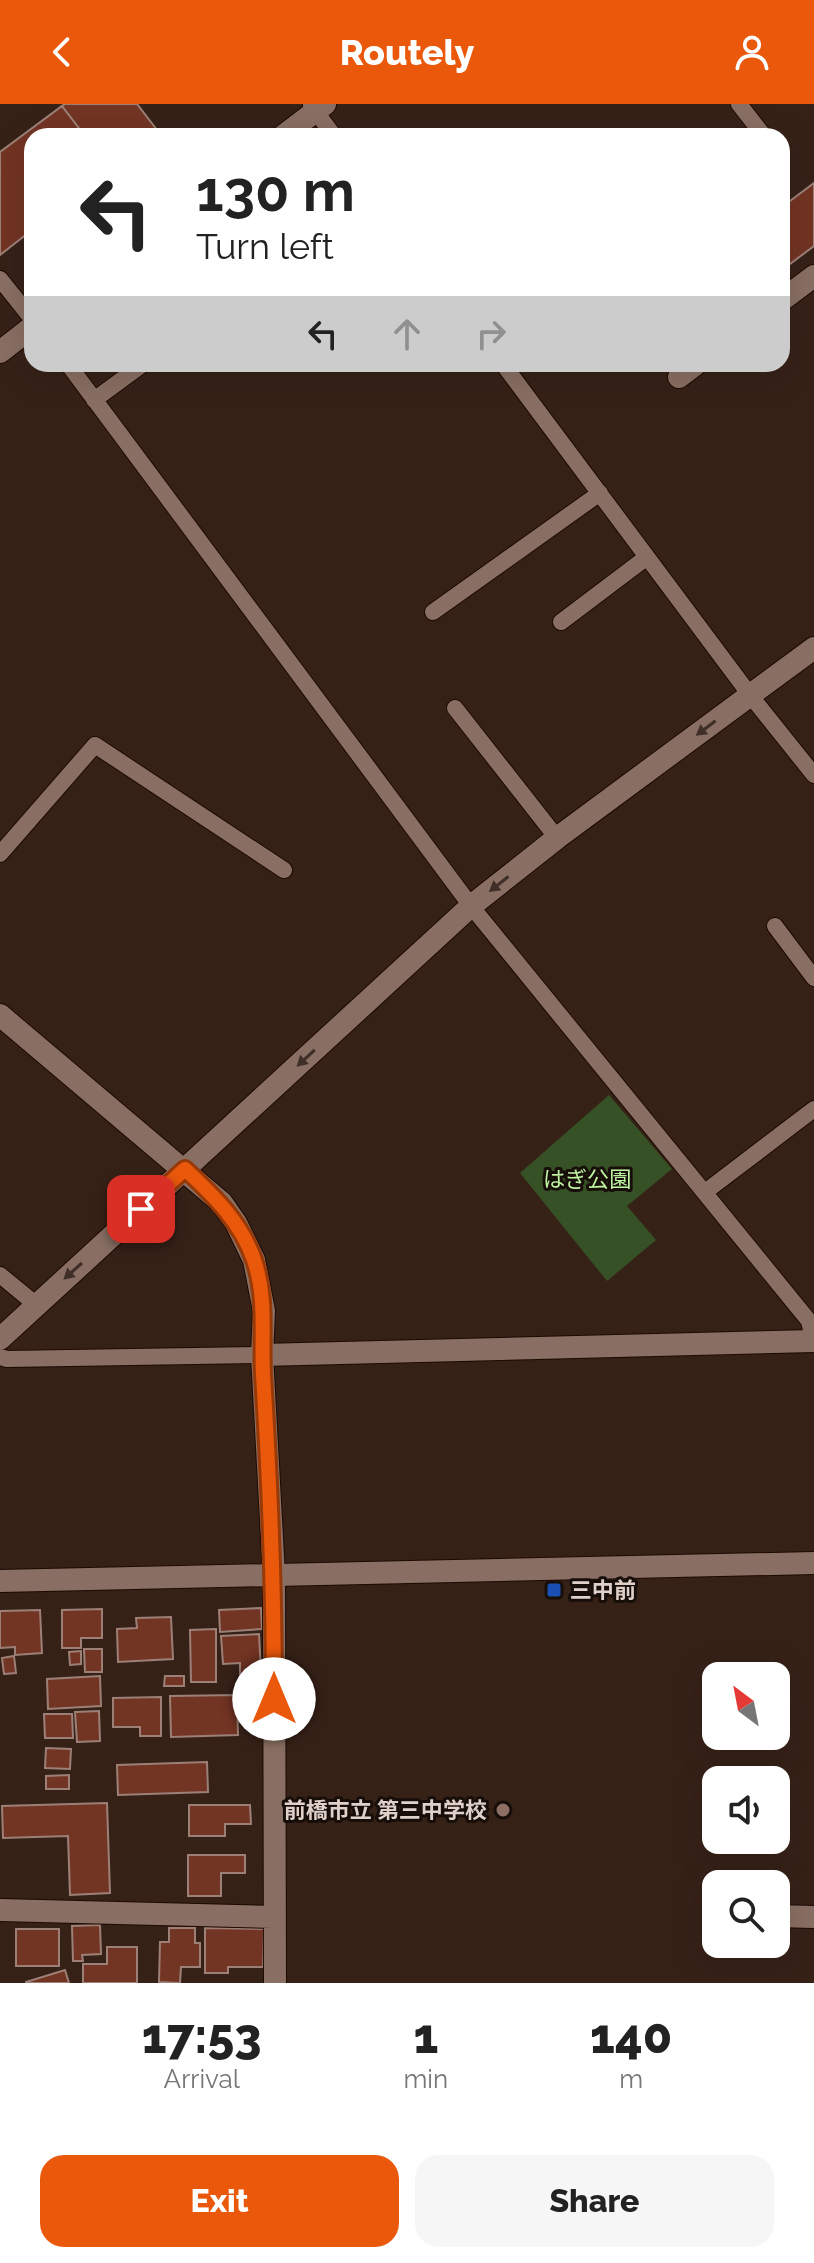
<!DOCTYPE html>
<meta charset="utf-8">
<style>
:root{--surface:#fff;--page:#f6f6f6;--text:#222;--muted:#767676;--accent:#ea580c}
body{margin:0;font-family:Raleway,"Noto Sans JP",sans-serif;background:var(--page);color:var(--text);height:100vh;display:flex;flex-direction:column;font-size:30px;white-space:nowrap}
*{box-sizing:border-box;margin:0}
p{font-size:26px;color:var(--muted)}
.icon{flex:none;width:44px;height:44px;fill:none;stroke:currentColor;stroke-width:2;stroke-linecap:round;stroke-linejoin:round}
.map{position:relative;height:1879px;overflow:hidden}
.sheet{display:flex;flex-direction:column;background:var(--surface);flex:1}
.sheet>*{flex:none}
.banner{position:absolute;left:24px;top:24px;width:766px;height:244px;border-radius:24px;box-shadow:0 8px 32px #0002;background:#fff;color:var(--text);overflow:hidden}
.needle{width:52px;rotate:328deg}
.tools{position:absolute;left:702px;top:1558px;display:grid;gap:16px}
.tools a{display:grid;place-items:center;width:88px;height:88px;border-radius:16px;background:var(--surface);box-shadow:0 8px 32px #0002;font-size:40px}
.pin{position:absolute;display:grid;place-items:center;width:68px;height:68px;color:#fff;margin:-34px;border-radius:16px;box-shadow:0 4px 12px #0006}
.me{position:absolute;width:88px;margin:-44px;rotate:0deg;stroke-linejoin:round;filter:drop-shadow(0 0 6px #0008)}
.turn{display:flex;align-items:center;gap:28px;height:168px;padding:0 40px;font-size:36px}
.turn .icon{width:104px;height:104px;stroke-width:2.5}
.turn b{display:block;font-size:56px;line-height:68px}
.lanes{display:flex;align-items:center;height:76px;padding:0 40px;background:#0003;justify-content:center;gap:40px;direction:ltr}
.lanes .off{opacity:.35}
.eta{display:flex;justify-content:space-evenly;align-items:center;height:136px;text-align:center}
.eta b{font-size:48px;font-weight:800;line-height:56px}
.primary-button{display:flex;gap:16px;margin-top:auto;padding:16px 40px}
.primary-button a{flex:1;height:92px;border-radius:24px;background:var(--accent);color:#fff;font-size:32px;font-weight:800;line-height:92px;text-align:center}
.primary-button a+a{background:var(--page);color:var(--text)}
header{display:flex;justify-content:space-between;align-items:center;height:104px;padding:0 40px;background:var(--accent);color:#fff;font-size:36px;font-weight:800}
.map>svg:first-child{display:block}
.green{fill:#365125}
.building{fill:#723423;stroke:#9c8078;stroke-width:2}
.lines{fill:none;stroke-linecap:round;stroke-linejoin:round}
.service-casing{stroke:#1d0a03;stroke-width:18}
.pedestrian-casing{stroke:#1d0a03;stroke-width:24}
.minor-casing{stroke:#1d0a03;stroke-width:24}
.tertiary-casing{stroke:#1d0a03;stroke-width:24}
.service{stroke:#896f63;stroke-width:16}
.pedestrian{stroke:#896f63;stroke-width:22}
.minor{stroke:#896f63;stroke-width:22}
.tertiary{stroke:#896f63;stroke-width:22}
.oneway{fill:#3f2f28}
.route-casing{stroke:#983908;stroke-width:20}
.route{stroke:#ea580c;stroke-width:14}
.transit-dot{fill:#1a4fb4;stroke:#170d09;stroke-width:3}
.education-dot{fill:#8d6e63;stroke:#170d09;stroke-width:3}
.labels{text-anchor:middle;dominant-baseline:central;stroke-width:6;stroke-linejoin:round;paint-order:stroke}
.park-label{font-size:22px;fill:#bef3a0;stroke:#170d09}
.poi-label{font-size:22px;font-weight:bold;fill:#dfd1ca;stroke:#170d09;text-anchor:start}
</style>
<header><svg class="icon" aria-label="back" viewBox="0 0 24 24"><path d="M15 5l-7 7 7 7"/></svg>Routely<svg class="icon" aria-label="person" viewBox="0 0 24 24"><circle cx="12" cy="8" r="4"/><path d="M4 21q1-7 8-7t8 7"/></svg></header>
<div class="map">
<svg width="814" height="1879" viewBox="0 0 814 1879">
<rect width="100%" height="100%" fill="#362117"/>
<path class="green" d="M 609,991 L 672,1065 L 627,1102 L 656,1136 L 607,1177 L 520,1069 Z"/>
<path class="building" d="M 65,0 L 137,0 L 157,26 L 149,32 L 85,32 L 62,2 Z
M 62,2 L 85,32 L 32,32 L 32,126 L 0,151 L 0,48 Z
M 814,79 L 814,142 L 782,166 L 782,103 Z
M 261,1504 L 262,1525 L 220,1528 L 219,1506 Z
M 102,1505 L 102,1534 L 81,1534 L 81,1544 L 62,1544 L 62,1506 Z
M 40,1506 L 42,1549 L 15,1551 L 15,1543 L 0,1544 L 0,1507 Z
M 171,1513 L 173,1555 L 118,1558 L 117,1525 L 137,1524 L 136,1514 Z
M 216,1525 L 216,1578 L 191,1578 L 190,1526 Z
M 259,1530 L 261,1568 L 240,1570 L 240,1559 L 223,1560 L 221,1532 Z
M 84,1545 L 102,1545 L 102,1568 L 85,1568 Z
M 81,1547 L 81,1560 L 70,1561 L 69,1548 Z
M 14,1552 L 16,1569 L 4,1570 L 2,1554 Z
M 100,1572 L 101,1602 L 48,1605 L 47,1575 Z
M 165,1572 L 184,1572 L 184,1582 L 164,1582 Z
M 237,1591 L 238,1631 L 171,1633 L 170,1592 Z
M 161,1593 L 161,1632 L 140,1632 L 140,1623 L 113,1623 L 113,1594 Z
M 99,1607 L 100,1637 L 77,1638 L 75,1608 Z
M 44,1610 L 72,1610 L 73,1634 L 45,1634 Z
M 46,1644 L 71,1645 L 70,1665 L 45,1664 Z
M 207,1658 L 208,1688 L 118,1691 L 117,1661 Z
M 69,1671 L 69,1685 L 46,1685 L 46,1672 Z
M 107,1699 L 110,1789 L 70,1791 L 68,1732 L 3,1734 L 2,1702 Z
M 189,1701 L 250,1701 L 251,1720 L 225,1720 L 225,1732 L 189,1732 Z
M 188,1751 L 245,1751 L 245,1769 L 221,1769 L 221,1792 L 188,1792 Z
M 100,1821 L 101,1850 L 82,1851 L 83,1857 L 73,1857 L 72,1822 Z
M 169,1824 L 195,1824 L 195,1839 L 200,1839 L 200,1863 L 181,1863 L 180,1879 L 159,1878 L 160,1838 L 169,1838 Z
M 205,1824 L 264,1825 L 263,1863 L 228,1863 L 228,1869 L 205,1869 Z
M 16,1825 L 59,1825 L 59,1862 L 16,1862 Z
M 107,1843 L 137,1843 L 137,1879 L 83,1879 L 83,1860 L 107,1860 Z
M 65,1866 L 69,1879 L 26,1879 L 26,1878 Z"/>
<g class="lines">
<g class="service-casing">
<path id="service" d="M 739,0 L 764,32
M 311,1 L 334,32
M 0,175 L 32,215
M 68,260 L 471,802 L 809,1217 L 814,1239
M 503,260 L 750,591 L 814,671
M 94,296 L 143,260
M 433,508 L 600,389
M 561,518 L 647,453
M 455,604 L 557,734
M 0,750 L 95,641 L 284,766
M 775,822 L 814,874
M 705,1088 L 814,1005
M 0,1171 L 28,1194 L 34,1203
M 0,1253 L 7,1255 L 262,1251"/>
</g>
<g class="pedestrian-casing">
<path id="pedestrian" d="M 782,196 L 814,172
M 679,273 L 696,260"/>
</g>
<g class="minor-casing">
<path id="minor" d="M 283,32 L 325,0
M 0,248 L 32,223
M 0,911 L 222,1099 L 236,1119 L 254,1156 L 264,1207 L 262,1251 L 274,1471 L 275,1879
M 0,1235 L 471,802 L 557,734 L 814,544
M 262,1251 L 814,1237
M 0,1806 L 273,1813
M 776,1812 L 814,1813"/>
</g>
<g class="tertiary-casing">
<path id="tertiary" d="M 0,1477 L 814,1459"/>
</g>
<use href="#service" class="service"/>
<use href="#pedestrian" class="pedestrian"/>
<use href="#minor" class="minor"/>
<use href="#tertiary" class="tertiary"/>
</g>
<defs><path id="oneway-solid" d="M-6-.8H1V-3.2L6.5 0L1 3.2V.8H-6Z" transform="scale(2)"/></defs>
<g class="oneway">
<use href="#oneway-solid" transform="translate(706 624) rotate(143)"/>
<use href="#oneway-solid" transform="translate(499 780) rotate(142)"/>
<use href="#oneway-solid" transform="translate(306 954) rotate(137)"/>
<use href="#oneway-solid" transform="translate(73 1167) rotate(138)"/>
</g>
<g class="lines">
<g class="route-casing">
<path id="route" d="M 141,1105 L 185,1065 C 214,1092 241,1118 254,1156 C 267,1194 261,1232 263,1271 C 270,1380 274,1487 274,1595"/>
</g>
<use href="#route" class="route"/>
</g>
<rect class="transit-dot" x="546" y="1478" width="16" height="16" rx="4"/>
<circle class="education-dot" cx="503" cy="1706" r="8"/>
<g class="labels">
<g class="park-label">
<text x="587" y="1075">はぎ公園</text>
</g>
<g class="poi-label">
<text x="570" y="1486">三中前</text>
<text x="487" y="1706" text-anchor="end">前橋市立 第三中学校</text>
</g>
</g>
</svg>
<div class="tools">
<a><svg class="needle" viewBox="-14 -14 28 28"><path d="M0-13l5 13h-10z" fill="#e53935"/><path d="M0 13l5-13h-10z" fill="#767676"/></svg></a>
<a><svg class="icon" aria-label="sound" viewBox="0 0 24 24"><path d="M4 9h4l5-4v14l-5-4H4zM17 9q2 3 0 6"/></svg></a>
<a><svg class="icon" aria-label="search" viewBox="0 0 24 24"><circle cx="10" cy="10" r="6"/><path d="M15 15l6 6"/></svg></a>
</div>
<div class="pin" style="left:141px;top:1105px;background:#d93025"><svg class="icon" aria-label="arrive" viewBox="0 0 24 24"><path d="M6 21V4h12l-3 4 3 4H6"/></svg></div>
<svg class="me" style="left:274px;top:1595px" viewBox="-20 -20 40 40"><circle r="19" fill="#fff"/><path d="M0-13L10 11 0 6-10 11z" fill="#ea580c"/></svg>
<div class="banner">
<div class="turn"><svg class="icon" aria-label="left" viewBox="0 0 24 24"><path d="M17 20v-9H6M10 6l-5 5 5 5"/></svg><div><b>130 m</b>Turn left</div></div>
<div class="lanes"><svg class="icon" aria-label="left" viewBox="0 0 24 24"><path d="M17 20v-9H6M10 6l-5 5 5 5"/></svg><svg class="icon off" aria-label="ahead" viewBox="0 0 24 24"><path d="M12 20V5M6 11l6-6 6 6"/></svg><svg class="icon off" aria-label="right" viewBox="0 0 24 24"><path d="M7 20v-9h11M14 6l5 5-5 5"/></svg></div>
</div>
</div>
<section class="sheet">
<div class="eta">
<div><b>17:53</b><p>Arrival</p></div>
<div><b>1</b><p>min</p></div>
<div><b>140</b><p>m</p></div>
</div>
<div class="primary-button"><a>Exit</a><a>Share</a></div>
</section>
